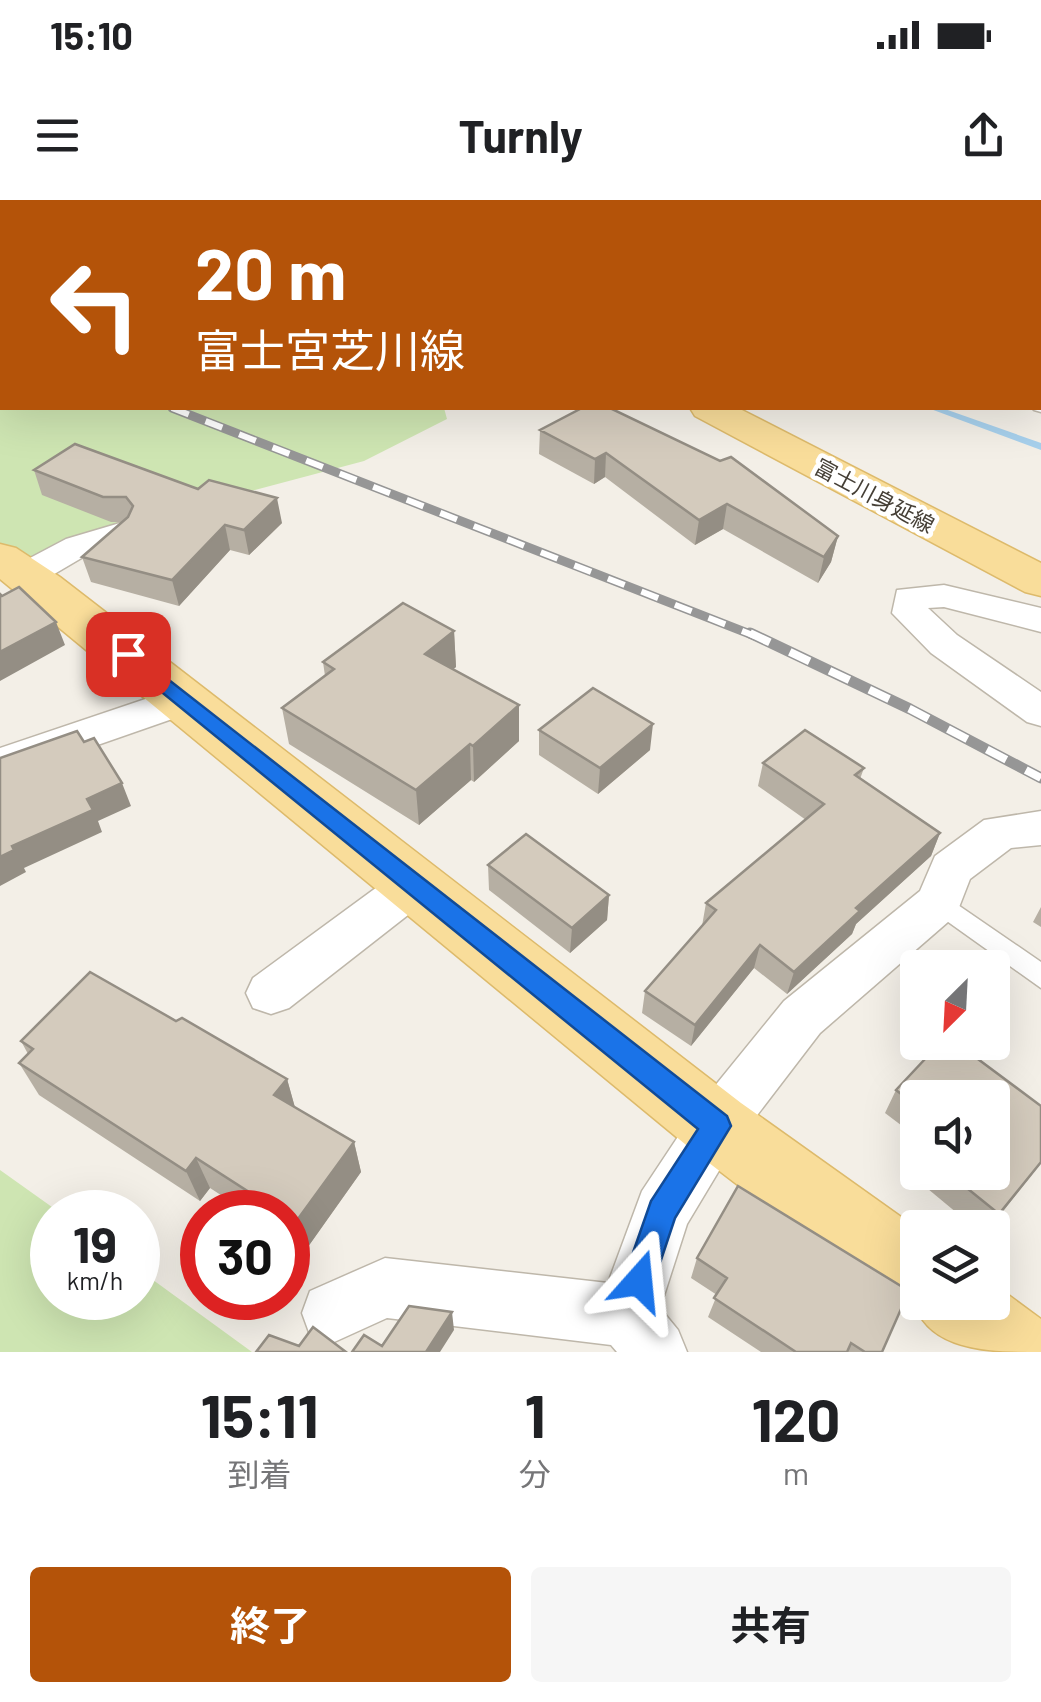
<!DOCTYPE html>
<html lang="ja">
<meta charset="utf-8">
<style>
:root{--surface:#fff;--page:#f6f6f6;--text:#202124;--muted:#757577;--accent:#b45309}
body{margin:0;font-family:Barlow,"Noto Sans JP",sans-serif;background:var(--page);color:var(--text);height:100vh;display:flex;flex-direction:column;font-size:38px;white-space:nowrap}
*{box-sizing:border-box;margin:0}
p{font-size:32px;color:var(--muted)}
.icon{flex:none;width:55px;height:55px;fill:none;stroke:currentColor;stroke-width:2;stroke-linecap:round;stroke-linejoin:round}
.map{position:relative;height:1152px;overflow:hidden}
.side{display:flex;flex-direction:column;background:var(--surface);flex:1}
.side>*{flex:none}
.banner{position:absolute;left:0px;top:0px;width:1042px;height:210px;box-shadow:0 10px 40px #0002;background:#b45309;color:#fff;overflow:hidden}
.needle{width:65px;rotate:204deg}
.buttons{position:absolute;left:900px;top:750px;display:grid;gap:20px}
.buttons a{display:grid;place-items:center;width:110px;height:110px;border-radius:10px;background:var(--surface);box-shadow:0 10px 40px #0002;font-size:50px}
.speed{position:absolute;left:30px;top:990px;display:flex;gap:20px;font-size:50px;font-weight:700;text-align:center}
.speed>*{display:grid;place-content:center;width:130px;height:130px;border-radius:50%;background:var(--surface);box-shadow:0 10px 40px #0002;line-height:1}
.speed small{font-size:25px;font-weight:400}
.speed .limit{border:15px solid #d22;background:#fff;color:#111}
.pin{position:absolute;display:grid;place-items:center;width:85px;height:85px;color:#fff;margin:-42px;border-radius:20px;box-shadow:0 5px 15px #0006}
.me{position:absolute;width:110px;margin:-55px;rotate:18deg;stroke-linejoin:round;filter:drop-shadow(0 0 8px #0008)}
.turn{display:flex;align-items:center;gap:35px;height:210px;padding:0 30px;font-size:45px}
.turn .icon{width:130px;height:130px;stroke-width:2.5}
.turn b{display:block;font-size:70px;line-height:85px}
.eta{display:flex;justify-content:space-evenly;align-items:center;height:170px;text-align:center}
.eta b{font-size:60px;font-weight:700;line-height:70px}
.primary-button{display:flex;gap:20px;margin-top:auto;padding:20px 30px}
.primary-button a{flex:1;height:115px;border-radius:10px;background:var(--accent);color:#fff;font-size:40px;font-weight:700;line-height:115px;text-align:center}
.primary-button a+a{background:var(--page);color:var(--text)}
.status{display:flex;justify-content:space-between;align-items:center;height:70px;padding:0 50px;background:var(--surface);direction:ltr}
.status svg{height:28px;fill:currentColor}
header{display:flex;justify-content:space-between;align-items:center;height:130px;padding:0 30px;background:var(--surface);font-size:45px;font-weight:700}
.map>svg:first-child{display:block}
.green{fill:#cee5b2}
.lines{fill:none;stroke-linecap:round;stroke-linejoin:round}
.stream{fill:#a7d0ec;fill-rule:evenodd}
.lane-casing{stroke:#beb7aa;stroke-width:3}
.street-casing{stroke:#beb7aa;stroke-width:3}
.primary-casing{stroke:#ddba6b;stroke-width:3}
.lane{fill:#fff;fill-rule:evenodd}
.street{fill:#fff;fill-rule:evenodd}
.primary{fill:#f9dd9a;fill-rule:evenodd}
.rail-far1-casing{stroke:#969696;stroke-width:9}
.rail-casing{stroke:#969696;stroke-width:11}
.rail-far1{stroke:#fff;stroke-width:6;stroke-dasharray:18;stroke-linecap:butt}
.rail{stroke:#fff;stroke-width:8;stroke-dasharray:22;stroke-linecap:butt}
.wall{fill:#b6afa3}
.shaded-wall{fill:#948e84}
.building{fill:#d4cbbd;stroke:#948e84;stroke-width:2.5}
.route{fill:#1a73e8;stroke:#114b97;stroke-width:2.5}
.labels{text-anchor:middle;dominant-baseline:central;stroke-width:9;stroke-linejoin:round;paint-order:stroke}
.far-street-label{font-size:22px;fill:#453f36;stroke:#fff}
</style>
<div class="status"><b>15:10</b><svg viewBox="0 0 49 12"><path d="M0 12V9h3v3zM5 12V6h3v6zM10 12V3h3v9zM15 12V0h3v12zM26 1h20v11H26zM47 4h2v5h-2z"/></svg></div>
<header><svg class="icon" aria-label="menu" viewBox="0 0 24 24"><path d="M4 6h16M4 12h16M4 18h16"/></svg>Turnly<svg class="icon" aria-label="share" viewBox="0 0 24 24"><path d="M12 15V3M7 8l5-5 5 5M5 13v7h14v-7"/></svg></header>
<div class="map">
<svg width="1041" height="1152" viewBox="0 0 1041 1152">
<rect width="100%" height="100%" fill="#f3efe7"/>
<path class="green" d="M 0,0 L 181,2 L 2,2 L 2,208 L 444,208 L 447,219 L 364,261 L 63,341 L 0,377 Z
M 0,970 L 59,1012 L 52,1012 L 52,1098 L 138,1098 L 138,1069 L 252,1152 L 0,1152 Z"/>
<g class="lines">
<path class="stream" d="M 928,208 L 942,208 L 1041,243 L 1041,250 Z"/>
<g class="lane-casing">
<path id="lane" d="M 1041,202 L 1041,212 L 1034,210 L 1032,208 L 1040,208 Z
M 939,692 L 1041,762 L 1041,788 L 930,709 L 927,702 L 930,695 Z"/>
</g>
<g class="street-casing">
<path id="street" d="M 120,323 L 132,326 L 137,333 L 132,340 L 90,353 L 39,383 L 13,383 L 8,375 L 13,367 L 66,339 Z
M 944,385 L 1041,408 L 1041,432 L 944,407 L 928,408 L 957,435 L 1041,492 L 1041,526 L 1027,522 L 931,453 L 892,413 L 897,390 Z
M 184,486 L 198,490 L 204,500 L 198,510 L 0,579 L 0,548 Z
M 1041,611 L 1041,645 L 1011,648 L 970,679 L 956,715 L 820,833 L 735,944 L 687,1024 L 660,1108 L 678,1130 L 687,1152 L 617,1152 L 611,1145 L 387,1118 L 332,1143 L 310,1135 L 302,1113 L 310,1091 L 385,1058 L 608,1083 L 642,991 L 697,908 L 784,801 L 920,691 L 935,656 L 984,620 Z
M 415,666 L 431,671 L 438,684 L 431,697 L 289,808 L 271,814 L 253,808 L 246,793 L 253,778 L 399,671 Z"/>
</g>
<g class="primary-casing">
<path id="primary" d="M 386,0 L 416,0 L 418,2 L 388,2 Z
M 1040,69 L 1041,69 L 1041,90 L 1040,90 Z
M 0,102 L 2,102 L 2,122 L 0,122 Z
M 690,208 L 738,208 L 1041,363 L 1041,396 L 1025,392 L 695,216 Z
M 0,344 L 16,348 L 60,377 L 741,903 L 918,1029 L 918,1102 L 992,1102 L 992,1083 L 1041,1119 L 1041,1152 C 996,1152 940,1152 919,1114 L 891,1103 L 691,949 L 0,379 Z"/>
</g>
<use href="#lane" class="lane"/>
<use href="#street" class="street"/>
<use href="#primary" class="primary"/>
<g class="rail-far1-casing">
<path id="rail-far1" d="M 172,208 L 755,436"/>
</g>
<g class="rail-casing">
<path id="rail" d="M 750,433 L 910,509 L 1041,578"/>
</g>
<use href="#rail-far1" class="rail-far1"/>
<use href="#rail" class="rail"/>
</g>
<path class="wall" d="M 582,208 L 838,336 L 831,362 L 818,383 L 723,329 L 695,345 L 605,277 L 594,284 L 539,254 L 540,230 Z
M 34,270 L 282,323 L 249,355 L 230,350 L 179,406 L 91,382 L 82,357 L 122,322 L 111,322 L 42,295 Z
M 454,431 L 456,467 L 453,469 L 519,505 L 519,541 L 474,582 L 471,580 L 419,625 L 289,544 L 282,508 L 325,476 L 323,462 Z
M 539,530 L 650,550 L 598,594 L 539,555 Z
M 763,563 L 864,568 L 860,579 L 940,633 L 931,656 L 856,724 L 852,734 L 787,794 L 754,768 L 691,846 L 642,813 L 645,791 L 702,726 L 706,703 L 806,620 L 758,586 Z
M 488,665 L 609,695 L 607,720 L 570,753 L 489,690 Z
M 1041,707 L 1041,727 L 1033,722 Z
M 176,821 L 287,879 L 295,908 L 354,942 L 361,972 L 305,1051 L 288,1039 L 288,1012 L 247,1012 L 210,988 L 200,1001 L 39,895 L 19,863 L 28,854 L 21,841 Z
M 896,890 L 1041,906 L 1041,963 L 990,1028 L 975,1028 L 922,984 L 929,972 L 992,972 L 918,898 L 918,938 L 885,913 Z
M 697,1058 L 882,1152 L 761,1152 L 708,1117 L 717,1095 L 691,1078 Z"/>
<path class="shaded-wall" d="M 606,253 L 605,277 L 594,284 L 595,259 Z
M 277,298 L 282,323 L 249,355 L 244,330 Z
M 727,304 L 723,329 L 695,345 L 699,320 Z
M 225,325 L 230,350 L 179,406 L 172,380 Z
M 838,336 L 831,362 L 818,383 L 824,357 Z
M 56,422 L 65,445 L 0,481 L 0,452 Z
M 454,431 L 456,467 L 428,490 L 425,454 Z
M 519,505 L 519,541 L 474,582 L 473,546 Z
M 653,524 L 650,550 L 598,594 L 600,568 Z
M 470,544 L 471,580 L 419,625 L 416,590 Z
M 122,583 L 131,606 L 98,621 L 102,632 L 24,668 L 26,672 L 0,686 L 0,657 L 12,646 L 87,599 Z
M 940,633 L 931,656 L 856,724 L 852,734 L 787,794 L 794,772 L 856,708 Z
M 609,695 L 607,720 L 570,753 L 572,728 Z
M 760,745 L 754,768 L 691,846 L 695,825 Z
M 287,879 L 296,911 L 274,895 Z
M 354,942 L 361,972 L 305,1051 L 295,1023 Z
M 196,958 L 210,988 L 200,1001 L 186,971 Z
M 452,1112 L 454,1130 L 440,1152 L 426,1152 Z"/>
<path class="building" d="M 582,208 L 610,208 L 720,261 L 731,257 L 838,336 L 824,357 L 727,304 L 699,320 L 606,253 L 595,259 L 540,230 Z
M 75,244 L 198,289 L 209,280 L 277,298 L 244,330 L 225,325 L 172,380 L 82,357 L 128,317 L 133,306 L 126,297 L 103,297 L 34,270 Z
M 19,387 L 56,422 L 0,452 L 0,394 L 2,396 Z
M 403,403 L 454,431 L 425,454 L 519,505 L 473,546 L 470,544 L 416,590 L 282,508 L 334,469 L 323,462 Z
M 593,488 L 653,524 L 600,568 L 539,530 Z
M 805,530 L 864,568 L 855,575 L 940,633 L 856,708 L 860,711 L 794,772 L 760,745 L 695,825 L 645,791 L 716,710 L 706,703 L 824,604 L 763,563 Z
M 77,531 L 84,542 L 94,538 L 122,583 L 87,599 L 93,610 L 12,646 L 14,650 L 0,657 L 0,558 Z
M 526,634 L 609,695 L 572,728 L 488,665 Z
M 90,772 L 176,821 L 182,818 L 287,879 L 274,895 L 354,942 L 295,1023 L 288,1018 L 288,1012 L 280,1012 L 196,958 L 186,971 L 19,863 L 33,849 L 21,841 Z
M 941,842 L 955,842 L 1041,906 L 1041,962 L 999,1014 L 947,972 L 992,972 L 992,898 L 918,898 L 918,907 L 896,890 Z
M 738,986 L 909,1091 L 882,1152 L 865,1152 L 851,1143 L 847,1152 L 796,1152 L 714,1098 L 727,1078 L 697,1058 Z
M 409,1106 L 452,1112 L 426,1152 L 352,1152 L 364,1135 L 382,1146 Z
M 313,1127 L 346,1152 L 256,1152 L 269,1135 L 299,1146 Z"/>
<path class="route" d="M 128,448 L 727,916 L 731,926 L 675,1018 L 650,1093 L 639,1097 L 628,1093 L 623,1081 L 651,1001 L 698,929 L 121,459 L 121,450 Z"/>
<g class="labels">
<g class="far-street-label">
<text transform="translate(875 295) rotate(28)">富士川身延線</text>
</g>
</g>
</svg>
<div class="buttons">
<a><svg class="needle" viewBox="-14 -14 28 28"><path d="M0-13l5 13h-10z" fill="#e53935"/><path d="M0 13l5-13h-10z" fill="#757577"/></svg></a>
<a><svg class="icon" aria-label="sound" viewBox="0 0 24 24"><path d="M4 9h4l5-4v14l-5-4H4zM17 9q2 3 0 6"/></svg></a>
<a><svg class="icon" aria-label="layers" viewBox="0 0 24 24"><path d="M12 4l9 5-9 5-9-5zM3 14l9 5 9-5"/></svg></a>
</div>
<div class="speed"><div>19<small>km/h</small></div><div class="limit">30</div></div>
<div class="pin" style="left:128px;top:454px;background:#d93025"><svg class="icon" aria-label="arrive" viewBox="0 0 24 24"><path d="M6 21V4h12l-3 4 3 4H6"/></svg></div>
<svg class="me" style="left:639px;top:1081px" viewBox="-20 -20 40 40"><path d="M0-17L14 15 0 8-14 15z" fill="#1a73e8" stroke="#fff" stroke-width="4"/></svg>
<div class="banner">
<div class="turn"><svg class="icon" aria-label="left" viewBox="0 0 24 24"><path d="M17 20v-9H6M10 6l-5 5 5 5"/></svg><div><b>20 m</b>富士宮芝川線</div></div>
</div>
</div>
<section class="side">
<div class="eta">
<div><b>15:11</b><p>到着</p></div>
<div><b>1</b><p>分</p></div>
<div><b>120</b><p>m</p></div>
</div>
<div class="primary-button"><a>終了</a><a>共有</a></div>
</section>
